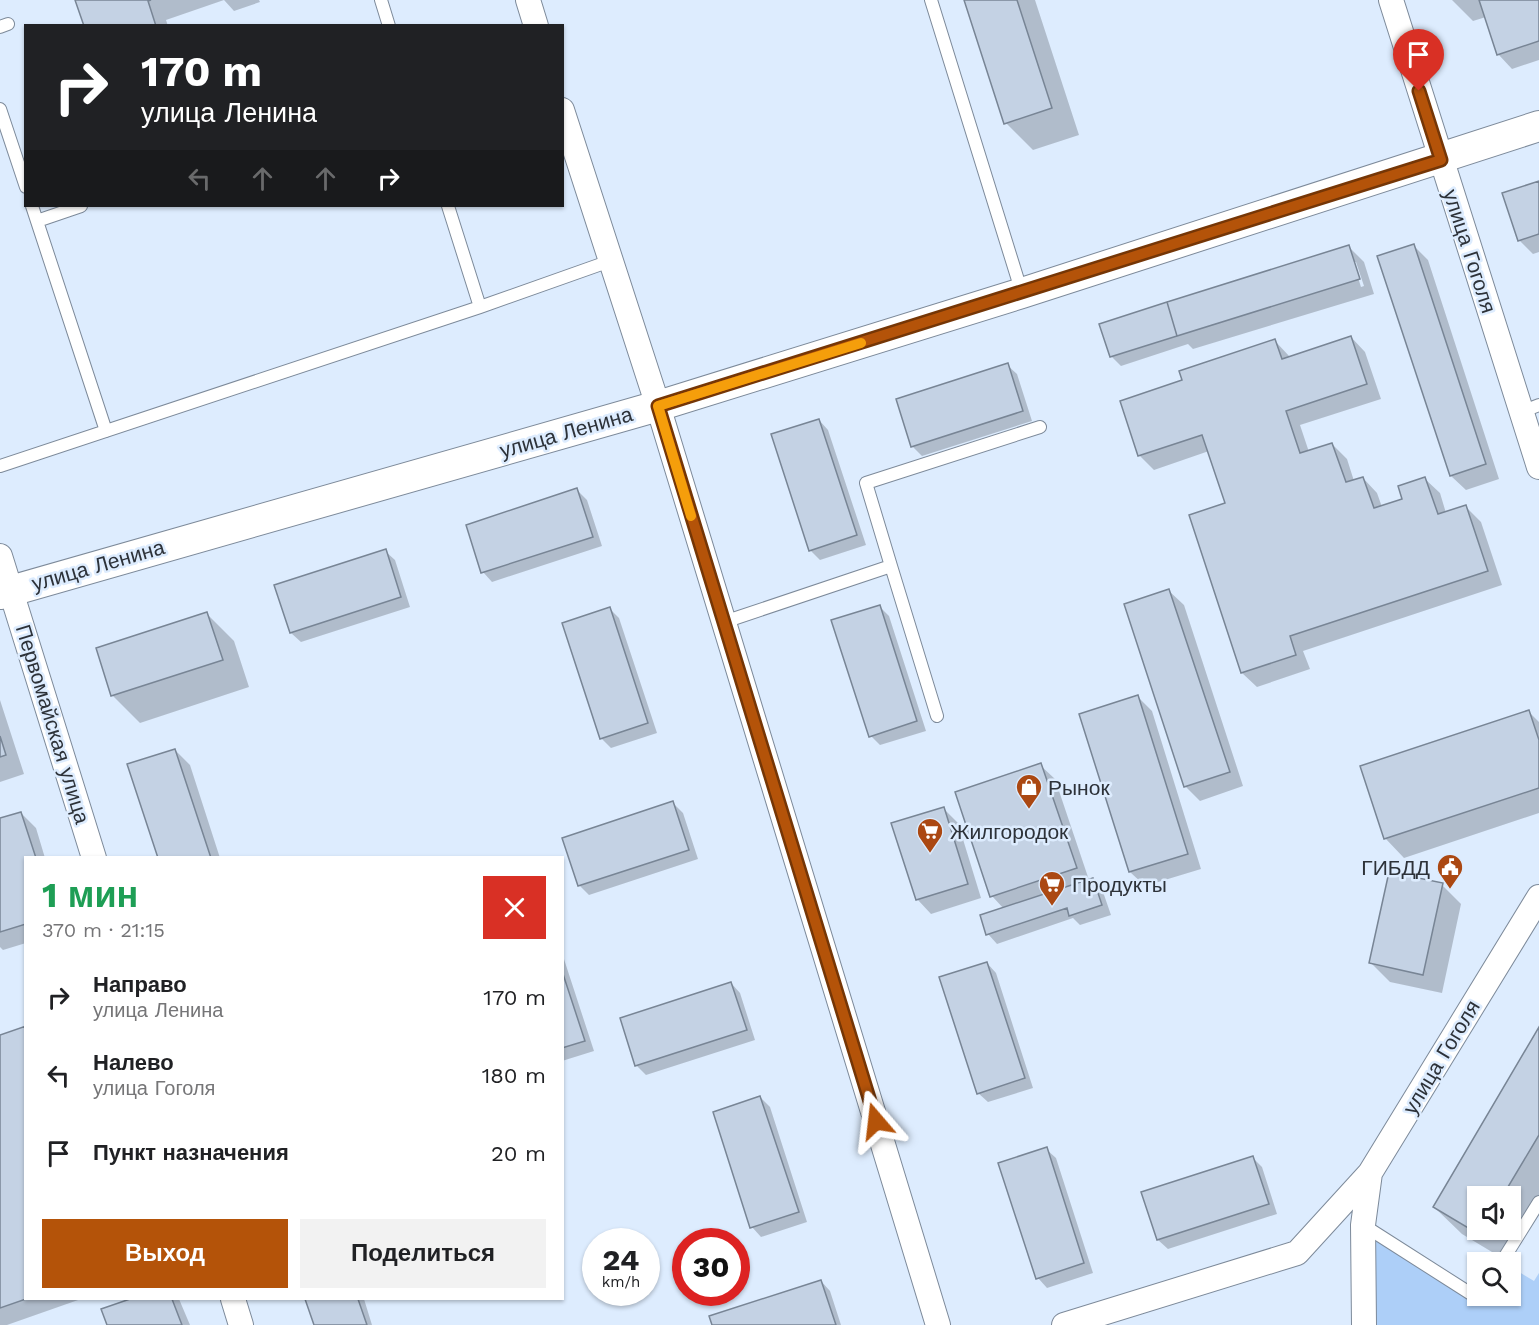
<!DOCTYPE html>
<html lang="ru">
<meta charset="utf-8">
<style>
:root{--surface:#fff;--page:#f2f2f2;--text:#202124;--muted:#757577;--accent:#b45309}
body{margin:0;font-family:"Work Sans",sans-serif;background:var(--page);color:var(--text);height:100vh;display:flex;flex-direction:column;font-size:22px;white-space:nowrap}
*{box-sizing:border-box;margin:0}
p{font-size:20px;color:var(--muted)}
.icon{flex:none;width:33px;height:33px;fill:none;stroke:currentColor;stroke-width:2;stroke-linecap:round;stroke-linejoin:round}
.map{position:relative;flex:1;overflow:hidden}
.details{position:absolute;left:24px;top:856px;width:540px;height:444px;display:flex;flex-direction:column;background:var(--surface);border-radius:0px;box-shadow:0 2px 4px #0004}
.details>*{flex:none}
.banner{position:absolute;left:24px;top:24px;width:540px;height:183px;border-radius:0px;box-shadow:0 2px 4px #0004;background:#202124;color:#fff;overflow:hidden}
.tools{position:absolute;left:1467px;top:1186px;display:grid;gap:12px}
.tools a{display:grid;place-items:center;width:54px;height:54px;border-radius:0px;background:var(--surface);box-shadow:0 2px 4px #0004;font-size:30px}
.speed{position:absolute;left:582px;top:1228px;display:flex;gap:12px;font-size:30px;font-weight:700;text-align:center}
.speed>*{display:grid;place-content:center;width:78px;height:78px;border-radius:50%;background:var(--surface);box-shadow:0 2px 4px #0004;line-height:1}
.speed small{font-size:15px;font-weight:400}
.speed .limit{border:9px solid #d22;background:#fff;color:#111}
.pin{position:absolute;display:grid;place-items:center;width:51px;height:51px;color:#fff;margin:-62px -26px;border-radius:50% 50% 50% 0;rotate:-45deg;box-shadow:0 0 6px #0007}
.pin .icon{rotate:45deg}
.me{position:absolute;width:66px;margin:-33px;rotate:343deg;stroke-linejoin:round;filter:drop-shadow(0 0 4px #0008)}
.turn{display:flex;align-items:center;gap:21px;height:126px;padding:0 18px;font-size:27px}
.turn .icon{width:78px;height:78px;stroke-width:2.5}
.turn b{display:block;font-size:42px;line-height:51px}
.lanes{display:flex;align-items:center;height:57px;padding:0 18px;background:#0003;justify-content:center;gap:30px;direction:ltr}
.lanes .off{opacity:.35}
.round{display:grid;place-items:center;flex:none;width:63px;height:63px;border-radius:0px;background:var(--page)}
.summary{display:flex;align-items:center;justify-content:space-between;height:102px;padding:0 18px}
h1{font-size:36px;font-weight:700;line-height:45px;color:#1e9e55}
.cta{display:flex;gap:12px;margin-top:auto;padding:12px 18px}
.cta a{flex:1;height:69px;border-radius:0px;background:var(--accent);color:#fff;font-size:24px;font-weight:700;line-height:69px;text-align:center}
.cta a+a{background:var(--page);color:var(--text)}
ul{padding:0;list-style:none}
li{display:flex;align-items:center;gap:18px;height:78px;padding:0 18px}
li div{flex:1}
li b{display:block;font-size:22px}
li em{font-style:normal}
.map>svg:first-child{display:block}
.green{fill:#adcff8}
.shadow{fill:#0003;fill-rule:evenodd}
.building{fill:#c4d2e4;stroke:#788595;stroke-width:1.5}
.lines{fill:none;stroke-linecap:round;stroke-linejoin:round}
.service-casing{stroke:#7d8a9a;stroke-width:14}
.minor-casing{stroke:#7d8a9a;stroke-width:26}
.tertiary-casing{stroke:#7d8a9a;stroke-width:32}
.service{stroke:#fff;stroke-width:12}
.minor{stroke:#fff;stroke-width:24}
.tertiary{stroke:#fff;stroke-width:30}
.route-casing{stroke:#753606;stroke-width:15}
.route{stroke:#b45309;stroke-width:10}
.slow{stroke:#f59e0b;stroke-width:10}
.labels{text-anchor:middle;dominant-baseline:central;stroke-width:5;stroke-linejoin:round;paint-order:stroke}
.street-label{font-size:21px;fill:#2d3239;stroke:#ddecfe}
.poi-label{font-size:21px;fill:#2d3239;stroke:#ddecfe;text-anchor:start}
</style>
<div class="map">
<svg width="1539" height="1325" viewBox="0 0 1539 1325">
<rect width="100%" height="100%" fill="#ddecfe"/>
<path class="green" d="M 1363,1225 L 1481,1296 L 1510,1296 L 1511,1267 L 1534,1281 L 1539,1273 L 1539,1325 L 1364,1325 Z"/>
<path class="shadow" d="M 77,0 L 259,0 L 260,2 L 234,11 L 224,0 L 166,20 L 168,26 L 86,26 Z
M 965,0 L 1035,0 L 1079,135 L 1033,150 L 1006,123 Z
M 1452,0 L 1539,0 L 1539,60 L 1512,69 L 1498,54 L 1486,17 L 1473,21 Z
M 1539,182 L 1539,252 L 1533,254 L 1519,240 Z
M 1413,245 L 1428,260 L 1499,479 L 1466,490 L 1451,476 Z
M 1349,247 L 1364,262 L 1374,294 L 1193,349 L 1188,344 L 1121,366 L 1111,356 ZM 1353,262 L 1356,262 L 1364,286 L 1361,287 Z
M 1351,337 L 1365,352 L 1381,399 L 1300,425 L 1309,452 L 1332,444 L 1347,459 L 1354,481 L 1363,478 L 1377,493 L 1382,507 L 1404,500 L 1425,479 L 1440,493 L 1446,513 L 1466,507 L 1481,522 L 1502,585 L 1303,651 L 1310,669 L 1257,687 L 1242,673 L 1227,504 L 1209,451 L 1154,470 L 1139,455 L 1184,381 L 1275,341 L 1290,357 Z
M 1007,365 L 1017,374 L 1032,421 L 922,456 L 913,447 L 898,400 Z
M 819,420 L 828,430 L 866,545 L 820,560 L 810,550 Z
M 577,490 L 587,500 L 602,546 L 492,582 L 483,572 Z
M 385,551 L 395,560 L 410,607 L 301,642 L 291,633 Z
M 1169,591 L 1184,605 L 1243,786 L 1200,801 L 1185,786 Z
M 879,606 L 889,616 L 926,731 L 880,745 L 871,736 Z
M 610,609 L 619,618 L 657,733 L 611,748 L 601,738 Z
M 207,614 L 234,641 L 249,687 L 140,723 L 113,696 L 98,649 Z
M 1138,697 L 1152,711 L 1201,869 L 1145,886 L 1130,872 L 1081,715 Z
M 0,700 L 24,774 L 0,782 Z
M 1529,712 L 1539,722 L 1539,813 L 1404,858 L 1385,838 Z
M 175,750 L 190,765 L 220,858 L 159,858 Z
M 1040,765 L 1055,779 L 1089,880 L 1093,879 L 1102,889 L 1111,915 L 1080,925 L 1073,918 L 997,944 L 988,934 L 1004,909 L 992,896 L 957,793 Z
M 673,803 L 683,813 L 698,859 L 589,895 L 579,885 Z
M 943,808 L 958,823 L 981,898 L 931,914 L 917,899 Z
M 21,813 L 36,828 L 45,858 L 26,858 L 26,943 L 3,950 L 0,947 L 0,820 Z
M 1442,885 L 1461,904 L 1442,993 L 1390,982 L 1371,963 Z
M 562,953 L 594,1051 L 562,1061 Z
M 987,963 L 996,973 L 1033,1088 L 988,1102 L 978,1093 Z
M 731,983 L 740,993 L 755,1040 L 646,1075 L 636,1065 Z
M 1539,1030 L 1539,1207 L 1507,1261 L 1462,1234 L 1434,1207 ZM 1478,1197 L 1510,1197 L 1510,1230 L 1478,1230 Z
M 0,1036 L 26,1299 L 81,1299 L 7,1325 L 0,1325 Z
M 760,1097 L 770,1107 L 807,1222 L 761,1237 L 752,1227 Z
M 1046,1149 L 1056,1158 L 1093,1273 L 1047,1288 L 1038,1278 Z
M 1253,1158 L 1262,1167 L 1277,1214 L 1168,1249 L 1158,1240 Z
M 821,1281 L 830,1291 L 841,1325 L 714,1325 Z
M 134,1299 L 179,1299 L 190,1325 L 109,1325 Z
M 307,1299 L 364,1299 L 372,1325 L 315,1325 Z"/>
<path class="building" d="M 75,0 L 151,0 L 148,1 L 156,26 L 84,26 Z
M 964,0 L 1017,0 L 1052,108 L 1004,124 Z
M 1479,0 L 1539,0 L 1539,41 L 1497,55 Z
M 1539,181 L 1539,234 L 1518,241 L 1502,193 Z
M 1414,244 L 1486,464 L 1450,476 L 1377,256 Z
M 1349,245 L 1360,279 L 1177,336 L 1167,302 Z
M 1167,302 L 1177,336 L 1110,357 L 1099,324 Z
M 1351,336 L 1367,384 L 1286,411 L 1300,453 L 1332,443 L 1346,482 L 1363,477 L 1374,508 L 1402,499 L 1398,486 L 1425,477 L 1438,514 L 1466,505 L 1488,571 L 1290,636 L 1296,655 L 1241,673 L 1189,515 L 1225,503 L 1202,435 L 1138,456 L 1120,401 L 1182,380 L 1179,371 L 1275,339 L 1282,359 Z
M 1008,363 L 1023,411 L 911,447 L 896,399 Z
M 819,419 L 857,535 L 809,551 L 771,434 Z
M 577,488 L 593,537 L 481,573 L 466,525 Z
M 386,549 L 401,597 L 290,633 L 274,585 Z
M 1169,589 L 1230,772 L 1184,787 L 1124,604 Z
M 880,605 L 917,721 L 869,737 L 831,620 Z
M 610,607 L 648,723 L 600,739 L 562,623 Z
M 207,612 L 223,660 L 111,696 L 96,648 Z
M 1138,695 L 1188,854 L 1129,872 L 1079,714 Z
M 1529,710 L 1539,740 L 1539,788 L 1384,839 L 1360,766 Z
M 0,736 L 6,755 L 0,757 Z
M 175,749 L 211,858 L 158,858 L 127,764 Z
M 1041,763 L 1077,868 L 990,897 L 955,792 Z
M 673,801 L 689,850 L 578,886 L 562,838 Z
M 944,807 L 968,884 L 916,900 L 891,823 Z
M 21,812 L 36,858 L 26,858 L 26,924 L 0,932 L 0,818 Z
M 1389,872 L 1443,883 L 1423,975 L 1369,963 Z
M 1093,878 L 1102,905 L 1069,916 L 1067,908 L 986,935 L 980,915 Z
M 987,962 L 1025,1078 L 977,1094 L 939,977 Z
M 562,971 L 585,1041 L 562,1048 Z
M 731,982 L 747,1030 L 635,1066 L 620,1018 Z
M 26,1026 L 26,1299 L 0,1308 L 0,1035 Z
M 1539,1027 L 1539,1135 L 1502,1197 L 1478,1197 L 1478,1230 L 1483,1230 L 1480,1235 L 1433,1207 Z
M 760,1096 L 799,1212 L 750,1228 L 713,1112 Z
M 1047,1147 L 1084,1263 L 1036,1279 L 998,1163 Z
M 1253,1156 L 1269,1204 L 1157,1240 L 1141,1192 Z
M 821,1280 L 836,1325 L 712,1325 L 709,1316 Z
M 130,1299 L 172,1299 L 182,1325 L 107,1325 L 101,1309 Z
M 305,1299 L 358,1299 L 367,1325 L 314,1325 Z"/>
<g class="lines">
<g class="service-casing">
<path id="service" d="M 381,0 L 389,26
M 931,0 L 1022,293
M 0,27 L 8,24
M 0,109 L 26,187
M 32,206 L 106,431
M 448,206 L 480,307
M 37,221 L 81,206
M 1521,412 L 1539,405
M 0,466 L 480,307 L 610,261
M 891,566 L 866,483 L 1040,427
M 724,622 L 891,566 L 937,716
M 1363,1225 L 1479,1299 L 1481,1296
M 1501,1263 L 1539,1202"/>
</g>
<g class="minor-casing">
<path id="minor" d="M 528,0 L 536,26
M 1391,0 L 1539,467
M 562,110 L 658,406 L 938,1325
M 0,556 L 94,858
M 233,1299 L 241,1325
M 1064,1325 L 1297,1253 L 1370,1173
M 1364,1325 L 1363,1225 L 1370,1173 L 1539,897"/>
</g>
<g class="tertiary-casing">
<path id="tertiary" d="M 0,594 L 658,406 L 1022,293 L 1539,126"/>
</g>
<use href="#service" class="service"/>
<use href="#minor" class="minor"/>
<use href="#tertiary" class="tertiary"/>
</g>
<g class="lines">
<g class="route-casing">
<path id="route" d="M 876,1121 L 658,406 L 1441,160 L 1419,91"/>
</g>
<use href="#route" class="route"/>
<path class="slow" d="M 691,516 L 658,406 L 861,343"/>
</g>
<defs>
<g id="shop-pin" transform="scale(1.35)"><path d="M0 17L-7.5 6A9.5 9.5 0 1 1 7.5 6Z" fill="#ab4812" stroke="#ddecfe"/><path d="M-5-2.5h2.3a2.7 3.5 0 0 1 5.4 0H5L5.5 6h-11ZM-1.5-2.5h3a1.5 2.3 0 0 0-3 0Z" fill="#fff"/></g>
<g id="supermarket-pin" transform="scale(1.35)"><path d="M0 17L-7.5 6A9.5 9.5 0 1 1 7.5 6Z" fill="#ab4812" stroke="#ddecfe"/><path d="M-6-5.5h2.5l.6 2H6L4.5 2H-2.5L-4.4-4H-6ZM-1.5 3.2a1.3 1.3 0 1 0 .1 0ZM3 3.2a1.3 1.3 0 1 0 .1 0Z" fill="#fff"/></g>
<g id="civic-pin" transform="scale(1.35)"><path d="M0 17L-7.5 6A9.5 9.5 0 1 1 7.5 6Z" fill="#ab4812" stroke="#ddecfe"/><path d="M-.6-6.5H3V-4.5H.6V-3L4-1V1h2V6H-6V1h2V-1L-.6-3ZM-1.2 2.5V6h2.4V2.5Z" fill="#fff"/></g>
</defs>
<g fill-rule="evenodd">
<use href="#shop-pin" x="1029" y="787"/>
<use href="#supermarket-pin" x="930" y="831"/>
<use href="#civic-pin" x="1450" y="867"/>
<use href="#supermarket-pin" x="1052" y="884"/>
</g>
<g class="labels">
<g class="street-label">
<text transform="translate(1470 251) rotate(72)">улица Гоголя</text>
<text transform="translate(566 432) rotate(-16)">улица Ленина</text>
<text transform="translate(98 565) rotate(-16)">улица Ленина</text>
<text transform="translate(53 724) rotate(73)">Первомайская улица</text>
<text transform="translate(1441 1057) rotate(-59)">улица Гоголя</text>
</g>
<g class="poi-label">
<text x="1048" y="787">Рынок</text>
<text x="950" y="831">Жилгородок</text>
<text x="1430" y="867" text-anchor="end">ГИБДД</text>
<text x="1072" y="884">Продукты</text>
</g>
</g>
</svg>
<div class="tools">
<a><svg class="icon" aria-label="sound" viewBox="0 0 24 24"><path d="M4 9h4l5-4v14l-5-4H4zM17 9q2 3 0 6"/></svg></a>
<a><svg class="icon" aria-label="search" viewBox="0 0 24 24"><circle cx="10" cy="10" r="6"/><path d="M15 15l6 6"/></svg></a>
</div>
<div class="speed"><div>24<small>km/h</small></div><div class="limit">30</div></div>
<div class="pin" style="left:1419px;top:91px;background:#d93025"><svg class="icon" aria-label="arrive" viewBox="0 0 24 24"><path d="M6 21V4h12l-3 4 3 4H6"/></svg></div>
<svg class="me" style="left:876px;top:1121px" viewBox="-20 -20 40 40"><path d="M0-17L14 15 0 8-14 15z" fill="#b45309" stroke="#fff" stroke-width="4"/></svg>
<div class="banner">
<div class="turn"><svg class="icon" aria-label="right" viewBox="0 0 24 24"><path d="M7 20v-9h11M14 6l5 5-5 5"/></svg><div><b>170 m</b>улица Ленина</div></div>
<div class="lanes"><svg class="icon off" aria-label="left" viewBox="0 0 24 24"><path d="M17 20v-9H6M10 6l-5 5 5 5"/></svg><svg class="icon off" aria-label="ahead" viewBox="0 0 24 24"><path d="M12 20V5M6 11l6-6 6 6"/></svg><svg class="icon off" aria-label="ahead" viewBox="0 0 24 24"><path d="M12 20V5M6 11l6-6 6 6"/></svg><svg class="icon" aria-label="right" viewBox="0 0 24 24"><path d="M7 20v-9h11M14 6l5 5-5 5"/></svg></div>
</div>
<section class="details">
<div class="summary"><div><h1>1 мин</h1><p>370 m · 21:15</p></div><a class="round" style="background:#d93025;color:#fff"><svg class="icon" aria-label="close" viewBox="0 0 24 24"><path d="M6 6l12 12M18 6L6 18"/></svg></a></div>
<ul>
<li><svg class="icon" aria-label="right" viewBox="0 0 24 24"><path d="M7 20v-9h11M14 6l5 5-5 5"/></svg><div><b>Направо</b><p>улица Ленина</p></div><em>170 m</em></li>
<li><svg class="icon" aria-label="left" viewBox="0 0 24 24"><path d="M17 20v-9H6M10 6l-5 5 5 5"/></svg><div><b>Налево</b><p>улица Гоголя</p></div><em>180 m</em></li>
<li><svg class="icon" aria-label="arrive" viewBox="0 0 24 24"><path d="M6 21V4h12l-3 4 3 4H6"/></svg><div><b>Пункт назначения</b></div><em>20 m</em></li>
</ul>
<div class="cta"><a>Выход</a><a>Поделиться</a></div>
</section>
</div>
